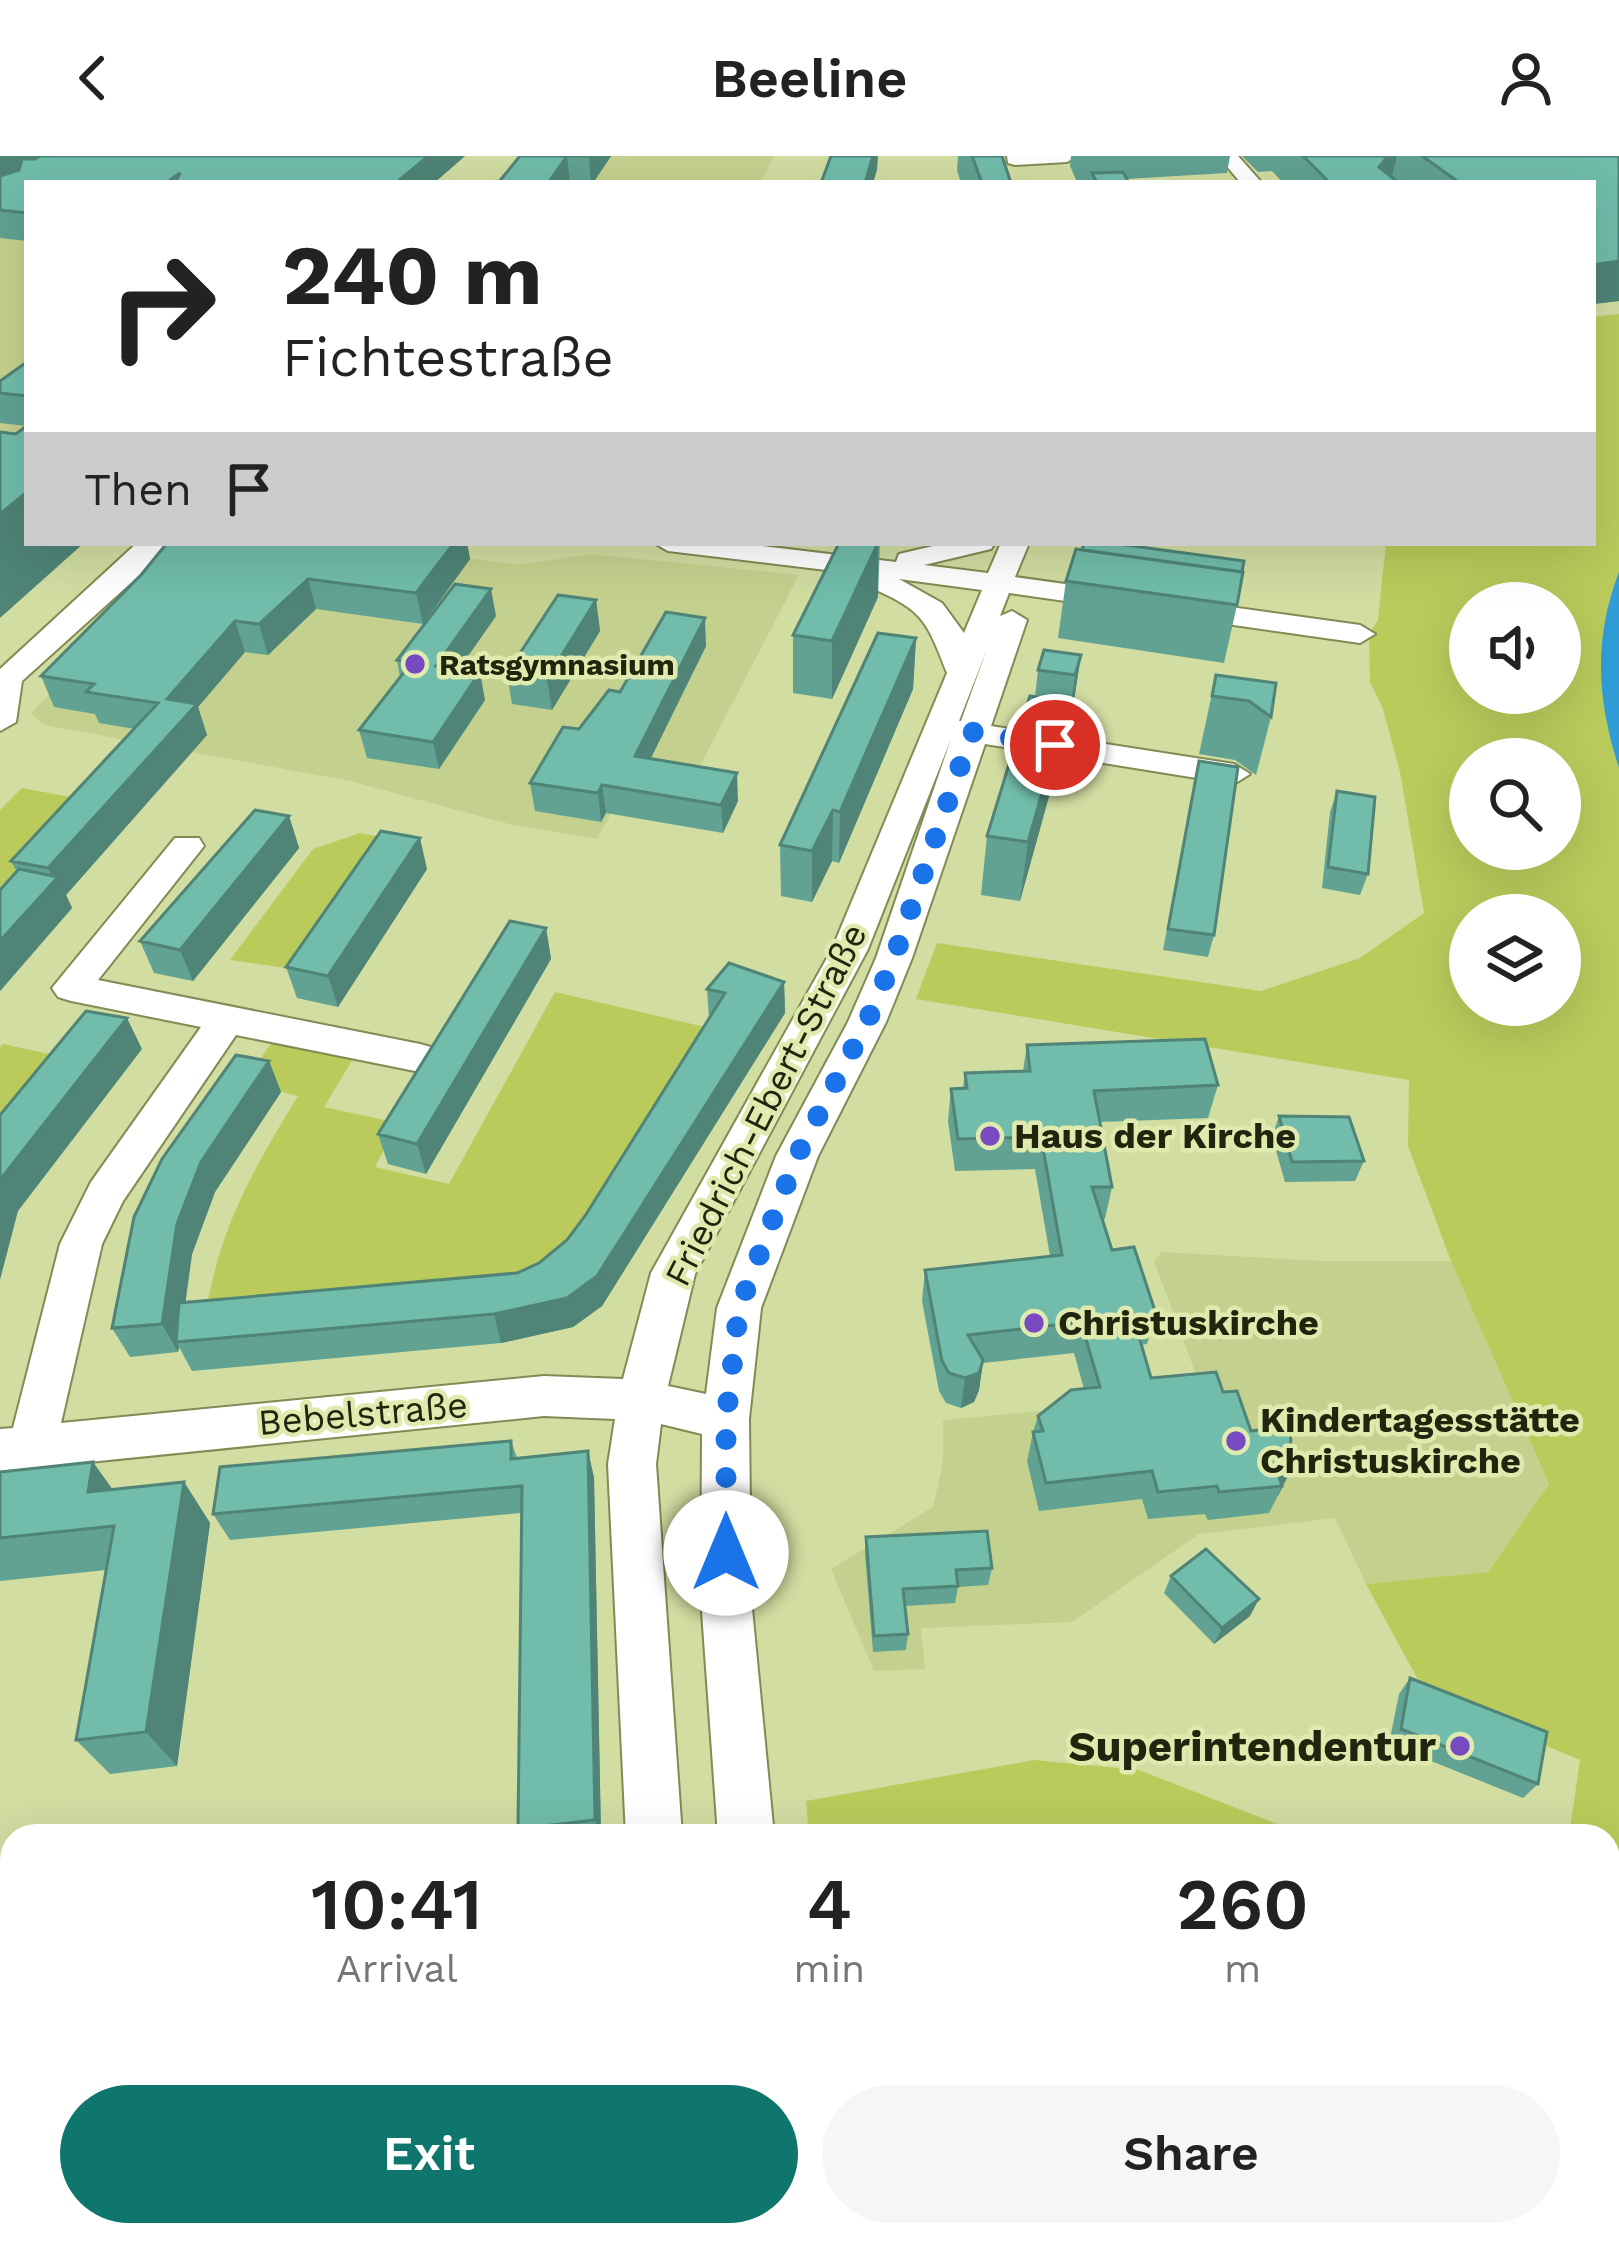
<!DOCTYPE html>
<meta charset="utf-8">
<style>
:root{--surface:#fff;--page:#f6f6f6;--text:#222;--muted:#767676;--accent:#0f766e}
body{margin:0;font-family:"Work Sans",sans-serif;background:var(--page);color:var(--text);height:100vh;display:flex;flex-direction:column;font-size:45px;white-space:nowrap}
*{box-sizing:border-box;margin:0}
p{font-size:39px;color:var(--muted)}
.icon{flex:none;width:66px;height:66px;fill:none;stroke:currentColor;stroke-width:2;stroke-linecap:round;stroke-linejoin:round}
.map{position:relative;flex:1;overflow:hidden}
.sheet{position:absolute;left:0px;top:1668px;width:1620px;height:423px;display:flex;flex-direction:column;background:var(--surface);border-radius:36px 36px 0 0;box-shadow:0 12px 48px #0002}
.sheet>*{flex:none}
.banner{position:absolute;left:24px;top:24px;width:1572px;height:366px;border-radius:0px;box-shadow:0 12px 48px #0002;background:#fff;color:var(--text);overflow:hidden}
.buttons{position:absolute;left:1449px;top:426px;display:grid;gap:24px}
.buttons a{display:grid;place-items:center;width:132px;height:132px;border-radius:50%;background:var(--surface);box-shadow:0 12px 48px #0002;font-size:60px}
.pin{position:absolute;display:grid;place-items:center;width:102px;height:102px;color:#fff;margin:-51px;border:6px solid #fff;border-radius:50%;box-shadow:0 3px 12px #0007}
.me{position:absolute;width:132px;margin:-66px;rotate:0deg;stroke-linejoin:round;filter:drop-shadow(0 0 9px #0008)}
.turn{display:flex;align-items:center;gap:42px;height:252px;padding:0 60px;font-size:54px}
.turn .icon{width:156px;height:156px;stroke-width:2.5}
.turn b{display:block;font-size:84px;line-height:102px}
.then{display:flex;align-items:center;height:114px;padding:0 60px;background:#0003;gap:24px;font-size:45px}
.eta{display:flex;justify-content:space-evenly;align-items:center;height:204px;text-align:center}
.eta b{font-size:72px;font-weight:600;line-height:84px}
.cta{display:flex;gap:24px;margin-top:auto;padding:24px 60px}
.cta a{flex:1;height:138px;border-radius:72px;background:var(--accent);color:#fff;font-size:48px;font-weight:600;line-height:138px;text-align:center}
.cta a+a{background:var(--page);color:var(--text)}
header{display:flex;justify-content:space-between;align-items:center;height:156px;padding:0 60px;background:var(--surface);font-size:54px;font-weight:600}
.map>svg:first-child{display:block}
.built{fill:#c4d18e}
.green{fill:#bacb5c;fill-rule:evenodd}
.water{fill:#309dd6}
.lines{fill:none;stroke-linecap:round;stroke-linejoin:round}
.minor-casing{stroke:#818b53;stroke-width:4}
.major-casing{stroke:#818b53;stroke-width:5}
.minor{fill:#fff;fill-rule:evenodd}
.major{fill:#fff;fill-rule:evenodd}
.wall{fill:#61a292}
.shaded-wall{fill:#4f8477}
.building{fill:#71bcaa;stroke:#4f8477;stroke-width:3}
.route{stroke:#1a73e8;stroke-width:21;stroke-dasharray:0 37.8}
.poi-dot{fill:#774ac2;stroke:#deeaae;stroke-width:4.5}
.labels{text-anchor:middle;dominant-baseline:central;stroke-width:9;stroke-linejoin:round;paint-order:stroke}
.far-poi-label{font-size:30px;font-weight:bold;fill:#21250e;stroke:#deeaae;text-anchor:start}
.street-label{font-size:36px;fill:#21250e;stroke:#deeaae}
.poi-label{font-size:36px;font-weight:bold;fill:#21250e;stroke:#deeaae;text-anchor:start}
.near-poi-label{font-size:42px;font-weight:bold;fill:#21250e;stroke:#deeaae;text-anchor:end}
</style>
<header><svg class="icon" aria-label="back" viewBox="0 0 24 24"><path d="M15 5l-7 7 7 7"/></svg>Beeline<svg class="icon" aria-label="person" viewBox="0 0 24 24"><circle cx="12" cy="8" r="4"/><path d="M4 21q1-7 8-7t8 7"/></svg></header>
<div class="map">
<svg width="1619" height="2090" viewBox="0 0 1619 2090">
<rect width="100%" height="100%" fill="#d1dda1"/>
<path class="built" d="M 611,0 L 774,0 L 760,27 L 593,27 Z
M 27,33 L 27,296 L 0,292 L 0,46 Z
M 430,397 L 519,409 L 590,398 L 799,419 L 690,629 L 629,625 L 597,683 L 509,668 L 350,625 L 44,569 L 31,557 L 125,460 Z
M 1162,1096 L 1323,1105 L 1451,1105 L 1549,1328 L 1488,1416 L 1366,1428 L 1335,1362 L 1199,1378 L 1072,1466 L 921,1472 L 925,1513 L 874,1515 L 831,1413 L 933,1351 L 943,1306 L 943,1264 L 1204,1240 L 1154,1105 Z"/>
<path class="green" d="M 1619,158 L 1619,1967 L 1608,1968 L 1608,1680 L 1569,1680 L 1580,1604 L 1469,1557 L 1417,1522 L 1366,1428 L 1488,1416 L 1549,1328 L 1451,1105 L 1408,990 L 1409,924 L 916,843 L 937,787 L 1261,835 L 1360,802 L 1424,757 L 1400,616 L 1383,553 L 1370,526 L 1369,478 L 1378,464 L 1386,387 L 1593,387 L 1593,161 ZM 1470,447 L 1560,447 L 1560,537 L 1470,537 ZM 1470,603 L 1560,603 L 1560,693 L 1470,693 ZM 1470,759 L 1560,759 L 1560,849 L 1470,849 Z
M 22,632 L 97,646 L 0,763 L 0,654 Z
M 360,677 L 384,682 L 300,814 L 230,804 L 313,693 Z
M 555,836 L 709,872 L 576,1098 L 523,1137 L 204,1167 C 219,1072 249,1021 298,940 L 243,926 L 276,881 L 356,898 L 324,951 L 398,967 L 375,1011 L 449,1028 Z
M 3,888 L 72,903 L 0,992 L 0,891 Z
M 1034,1604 L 1139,1614 L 1308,1680 L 809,1680 L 806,1645 Z"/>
<path class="water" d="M 1619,416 L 1619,612 C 1597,545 1593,483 1619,416 Z"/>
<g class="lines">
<g class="minor-casing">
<path id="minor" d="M 1007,0 L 1077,0 L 1067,6 L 1015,9 L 1008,7 Z
M 1218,0 L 1238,0 L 1262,27 L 1241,27 Z
M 137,387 L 175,387 L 22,525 L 16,566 L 0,575 L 0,513 Z
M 654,387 L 738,387 L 896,406 L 899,398 L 946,387 L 995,387 L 991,393 L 924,409 L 988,417 L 1001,387 L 1029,387 L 1015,421 L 1360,469 L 1375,478 L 1360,487 L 1009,437 L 1000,460 L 1012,455 L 1027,464 L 991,570 L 1234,608 L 1250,618 L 1234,628 L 985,588 L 912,802 L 886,866 L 818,1000 L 761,1152 L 749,1263 L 751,1442 L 774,1680 L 718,1680 L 701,1442 L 702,1278 L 661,1268 L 656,1308 L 682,1680 L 626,1680 L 608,1308 L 615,1263 L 544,1260 L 0,1315 L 0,1273 L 13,1272 L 60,1088 L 91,1026 L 201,871 L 71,845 L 58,841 L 52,832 L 175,682 L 199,682 L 204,690 L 98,824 L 420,888 L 434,892 L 439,902 L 434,912 L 420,916 L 236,879 L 123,1045 L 102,1088 L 61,1267 L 544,1220 L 623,1223 L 651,1117 L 832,793 L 947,517 C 924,457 921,454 861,427 L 859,418 L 668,395 ZM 899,423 L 982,434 L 964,477 L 942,447 ZM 987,493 L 961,565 L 959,565 ZM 951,583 L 876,802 L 848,866 L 776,1000 L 717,1152 L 706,1238 L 668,1230 L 695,1118 L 868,793 Z
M 638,2079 L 702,2079 L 702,2090 L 638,2090 Z
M 747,2079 L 811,2079 L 812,2090 L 748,2090 Z"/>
</g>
<g class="major-casing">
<path id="major" d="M 1619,2027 L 1619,2090 L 1578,2090 L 1575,2083 L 1573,2090 L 1428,2090 L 1432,2079 L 1608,2079 L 1608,2029 Z"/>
</g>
<use href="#minor" class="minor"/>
<use href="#major" class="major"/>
</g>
<path class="wall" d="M 0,0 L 465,0 L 434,27 L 27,27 L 27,85 L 0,82 Z
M 520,0 L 611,0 L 593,27 L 498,27 Z
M 958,0 L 1002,0 L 1011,27 L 961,27 L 957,14 Z
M 1071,0 L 1230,0 L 1227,17 L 1126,23 L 1129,27 L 1077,26 L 1070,10 Z
M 1242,0 L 1619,0 L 1619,145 L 1593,148 L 1593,27 L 1283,27 L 1272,15 L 1258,16 Z
M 27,206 L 27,270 L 0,267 L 0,225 Z
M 167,387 L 467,387 L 470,403 L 423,468 L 316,453 L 268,499 L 245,496 L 198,551 L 207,579 L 66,739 L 72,752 L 0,835 L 0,734 L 17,716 L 11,705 L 135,573 L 99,567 L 95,558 L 54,551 L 41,520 L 141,419 Z
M 839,387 L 880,387 L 878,441 L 832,543 L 793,537 L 793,479 Z
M 1066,425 L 1237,449 L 1224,507 L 1058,482 Z
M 596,444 L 600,475 L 552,554 L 512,548 L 507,517 Z
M 496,460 L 459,513 L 485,544 L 439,613 L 367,602 L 359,574 L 400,521 L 397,504 Z
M 916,482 L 913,533 L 839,707 L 832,705 L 812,746 L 781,740 L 780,689 Z
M 706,490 L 651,602 L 738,645 L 723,677 L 606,657 L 601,666 L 535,655 L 530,627 L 579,573 L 620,536 Z
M 1081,499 L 1072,557 L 1067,577 L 1063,577 L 1059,604 L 1020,745 L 981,739 L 987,680 L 1035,541 L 1038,514 Z
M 1216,519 L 1271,561 L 1256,619 L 1235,604 L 1199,598 Z
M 1199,605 L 1214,779 L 1208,801 L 1163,794 Z
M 1337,635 L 1368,718 L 1360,739 L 1322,732 L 1330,656 Z
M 289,660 L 299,692 L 193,825 L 154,817 L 140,785 Z
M 427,713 L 338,851 L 297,842 L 286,811 Z
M 546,772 L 551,803 L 426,1018 L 388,1008 L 378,978 Z
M 784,826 L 785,857 L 602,1150 L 573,1171 L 501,1187 L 192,1215 L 179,1191 L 178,1196 L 130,1201 L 112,1172 L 269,905 L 281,936 L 215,1036 L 192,1098 L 185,1147 L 517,1117 L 539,1107 L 567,1084 L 585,1060 L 709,863 L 707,833 Z
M 1027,889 L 1218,929 L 1208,962 L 1100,966 L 1112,1031 L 1105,1063 L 1102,1063 L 1112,1094 L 1156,1158 L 1147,1188 L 1141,1189 L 1151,1222 L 1223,1236 L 1251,1275 L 1292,1312 L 1269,1357 L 1208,1364 L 1205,1358 L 1148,1363 L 1142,1343 L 1039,1355 L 1027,1305 L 1033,1276 L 1038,1260 L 1084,1233 L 1074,1197 L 983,1207 L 979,1234 L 974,1246 L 961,1252 L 946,1247 L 939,1235 L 922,1145 L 925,1114 L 1050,1100 L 1035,1013 L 955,1015 L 948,965 L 951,933 L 963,932 L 965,917 L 1023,915 Z
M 1279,960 L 1364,1005 L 1355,1025 L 1285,1026 L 1272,981 Z
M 511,1285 L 517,1302 L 588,1295 L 594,1322 L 601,1680 L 521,1680 L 518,1673 L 521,1357 L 230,1384 L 213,1358 Z
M 0,1316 L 112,1334 L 184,1326 L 210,1367 L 177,1610 L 110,1618 L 76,1584 L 106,1414 L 0,1425 Z
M 866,1381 L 992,1412 L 988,1429 L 958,1431 L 955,1447 L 905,1450 L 908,1478 L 906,1494 L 873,1496 L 865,1398 Z
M 1171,1420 L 1250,1460 L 1214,1488 L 1164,1437 Z
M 1410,1522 L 1538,1628 L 1523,1642 L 1389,1588 L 1399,1538 Z"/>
<path class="shaded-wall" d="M 0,0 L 51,0 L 0,31 Z
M 428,0 L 465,0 L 434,27 L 396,27 Z
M 567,0 L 570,27 L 548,27 Z
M 589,0 L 611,0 L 593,27 L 591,27 Z
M 873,0 L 878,0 L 877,14 L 873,27 L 865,27 Z
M 1388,0 L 1397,0 L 1391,24 L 1379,11 Z
M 1619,105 L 1619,145 L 1593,148 L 1593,109 Z
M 27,336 L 27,387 L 84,387 L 0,462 L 0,358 Z
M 454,387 L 467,387 L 470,403 L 423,468 L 416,437 Z
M 878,387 L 878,441 L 832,543 L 832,485 Z
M 308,423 L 316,453 L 268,499 L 259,468 Z
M 491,433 L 496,460 L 442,537 L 436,510 Z
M 596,444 L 600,475 L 552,554 L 547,523 Z
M 705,462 L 706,490 L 638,628 L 635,600 Z
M 235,465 L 245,496 L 198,551 L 207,579 L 66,739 L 72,752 L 0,835 L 0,785 L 54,725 L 48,712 L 167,543 Z
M 916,482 L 913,533 L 839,707 L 840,656 Z
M 1081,499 L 1072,557 L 1067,577 L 1075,519 Z
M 480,516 L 485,544 L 439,613 L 433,586 Z
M 1068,546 L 1059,604 L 1020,745 L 1028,686 Z
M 737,617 L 738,645 L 723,677 L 721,649 Z
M 602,629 L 606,657 L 601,666 L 598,637 Z
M 833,654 L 832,705 L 812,746 L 812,695 Z
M 289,660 L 299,692 L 193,825 L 180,794 Z
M 420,682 L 427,713 L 338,851 L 328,820 Z
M 546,772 L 551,803 L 426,1018 L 417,988 Z
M 784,826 L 785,857 L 602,1150 L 573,1171 L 501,1187 L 494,1158 L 567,1142 Z
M 127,862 L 142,893 L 18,1055 L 0,1124 L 0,1024 Z
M 269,905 L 281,936 L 215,1036 L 192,1098 L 180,1186 L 176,1186 L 179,1191 L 178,1196 L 162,1168 L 177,1068 L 201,1006 Z
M 983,1204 L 979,1234 L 974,1246 L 961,1252 L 965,1222 Z
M 588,1295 L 594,1322 L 601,1680 L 595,1664 Z
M 93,1306 L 123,1348 L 88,1336 Z
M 1292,1312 L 1278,1340 L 1277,1340 L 1282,1330 L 1277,1315 Z
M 184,1326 L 210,1367 L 177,1610 L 146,1576 Z
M 1259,1443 L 1250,1460 L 1214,1488 L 1222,1472 Z
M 128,2079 L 153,2079 L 152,2090 L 126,2090 Z
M 553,2079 L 562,2080 L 562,2090 L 553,2090 Z"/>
<path class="building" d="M 40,0 L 428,0 L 396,27 L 175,27 L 180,17 L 166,27 L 27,27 L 27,57 L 0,54 L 0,20 L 19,14 L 22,3 L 35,3 Z
M 520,0 L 589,0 L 567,0 L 548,27 L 498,27 Z
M 831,0 L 873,0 L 865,27 L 821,27 Z
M 972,0 L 1002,0 L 1011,27 L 982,27 Z
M 1303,0 L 1388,0 L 1379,11 L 1399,27 L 1330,27 Z
M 1422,0 L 1619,0 L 1619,105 L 1593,109 L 1593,27 L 1460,27 Z
M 1123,16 L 1129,27 L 1097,27 L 1092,17 Z
M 27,206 L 27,240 L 0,237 L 0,225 Z
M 25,271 L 27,271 L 27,336 L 0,358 L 0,276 L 16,278 Z
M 167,387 L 454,387 L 416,437 L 308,423 L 259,468 L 235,465 L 167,543 L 197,548 L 48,712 L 11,705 L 158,547 L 86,536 L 94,528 L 41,520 L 141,419 Z
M 839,387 L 878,387 L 832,485 L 793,479 Z
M 1084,387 L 1111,387 L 1244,405 L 1242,416 L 1082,394 Z
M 1076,393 L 1243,416 L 1237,449 L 1066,425 Z
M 455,428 L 491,433 L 436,510 L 480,516 L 433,586 L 359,574 L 412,506 L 397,504 Z
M 558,439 L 596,444 L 547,523 L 507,517 Z
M 666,456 L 705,462 L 635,600 L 737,617 L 721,649 L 602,629 L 598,637 L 530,627 L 563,571 L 579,573 L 609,534 L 620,536 Z
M 878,477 L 916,482 L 840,656 L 833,654 L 812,695 L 780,689 Z
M 1044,494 L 1081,499 L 1075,519 L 1038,514 Z
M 1216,519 L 1276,527 L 1271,561 L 1249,545 L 1212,540 Z
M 1030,540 L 1068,546 L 1028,686 L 987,680 Z
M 1199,605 L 1238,611 L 1214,779 L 1168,773 Z
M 1337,635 L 1375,641 L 1368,718 L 1328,711 Z
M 255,654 L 289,660 L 180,794 L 140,785 Z
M 381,675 L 420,682 L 328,820 L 286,811 Z
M 19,713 L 58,721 L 0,785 L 0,734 Z
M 510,765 L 546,772 L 417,988 L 378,978 Z
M 729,807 L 784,826 L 597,1120 L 567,1142 L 494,1158 L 176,1186 L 179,1147 L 517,1117 L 539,1107 L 567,1084 L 585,1060 L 725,837 L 707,833 Z
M 86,855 L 127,862 L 0,1024 L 0,959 Z
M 1205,883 L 1218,929 L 1094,935 L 1112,1031 L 1092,1031 L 1112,1094 L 1134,1091 L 1156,1158 L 1133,1160 L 1151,1222 L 1216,1216 L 1223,1236 L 1237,1235 L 1251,1275 L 1290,1270 L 1292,1312 L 1277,1315 L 1282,1330 L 1219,1336 L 1217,1330 L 1158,1336 L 1152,1315 L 1046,1327 L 1033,1276 L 1043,1275 L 1038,1260 L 1071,1234 L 1100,1231 L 1081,1166 L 968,1179 L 983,1204 L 979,1217 L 965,1222 L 949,1217 L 942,1205 L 925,1114 L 1062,1099 L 1041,981 L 958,983 L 951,933 L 967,932 L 965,917 L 1030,915 L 1027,889 Z
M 236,899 L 269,905 L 201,1006 L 177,1068 L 162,1168 L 112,1172 L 134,1061 L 162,1003 Z
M 1279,960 L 1349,961 L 1364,1005 L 1292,1006 Z
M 511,1285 L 511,1303 L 588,1295 L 595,1664 L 518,1673 L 522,1330 L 213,1358 L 220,1311 Z
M 93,1306 L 88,1336 L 184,1326 L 146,1576 L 76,1584 L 114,1370 L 0,1382 L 0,1316 Z
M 987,1375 L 992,1412 L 956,1414 L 958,1430 L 903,1433 L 908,1478 L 874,1480 L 866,1381 Z
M 1206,1393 L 1259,1443 L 1222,1472 L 1171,1420 Z
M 1410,1522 L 1547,1576 L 1538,1628 L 1401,1573 Z
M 29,2079 L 128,2079 L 126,2090 L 0,2090 L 0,2083 Z
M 501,2079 L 553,2079 L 553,2090 L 419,2090 Z"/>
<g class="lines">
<path class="route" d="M 726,1397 L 726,1263 L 739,1152 L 797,1000 L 867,866 L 894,802 L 972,576 L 1055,589"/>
</g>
<g class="poi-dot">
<circle cx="415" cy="508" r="12"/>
<circle cx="990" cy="980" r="12"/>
<circle cx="1034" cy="1167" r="12"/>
<circle cx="1236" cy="1285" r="12"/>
<circle cx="1460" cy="1590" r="12"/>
</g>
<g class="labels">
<g class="far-poi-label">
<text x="439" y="508">Ratsgymnasium</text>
</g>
<g class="street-label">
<text transform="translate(766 949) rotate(-63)">Friedrich-Ebert-Straße</text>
<text transform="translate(363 1258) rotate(-5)">Bebelstraße</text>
</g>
<g class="poi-label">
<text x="1014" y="980">Haus der Kirche</text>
<text x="1058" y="1167">Christuskirche</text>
<text x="1260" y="1264">Kindertagesstätte<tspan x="1260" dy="41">Christuskirche</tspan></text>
</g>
<g class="near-poi-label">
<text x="1436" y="1590">Superintendentur</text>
</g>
</g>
</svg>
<div class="buttons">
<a><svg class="icon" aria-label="sound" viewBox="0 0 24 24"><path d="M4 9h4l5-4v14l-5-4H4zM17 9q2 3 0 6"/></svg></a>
<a><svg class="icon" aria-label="search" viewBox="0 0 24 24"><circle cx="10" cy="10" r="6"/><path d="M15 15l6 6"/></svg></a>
<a><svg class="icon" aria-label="layers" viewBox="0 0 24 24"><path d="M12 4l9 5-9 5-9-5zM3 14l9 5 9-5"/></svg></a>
</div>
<div class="pin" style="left:1055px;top:589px;background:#d93025"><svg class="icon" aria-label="arrive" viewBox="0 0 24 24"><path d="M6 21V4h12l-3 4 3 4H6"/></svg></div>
<svg class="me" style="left:726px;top:1397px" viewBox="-20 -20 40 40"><circle r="19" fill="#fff"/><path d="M0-13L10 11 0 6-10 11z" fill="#1a73e8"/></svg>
<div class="banner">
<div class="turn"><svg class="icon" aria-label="right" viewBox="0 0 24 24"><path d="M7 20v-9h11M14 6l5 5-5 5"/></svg><div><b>240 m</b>Fichtestraße</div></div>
<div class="then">Then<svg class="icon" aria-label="arrive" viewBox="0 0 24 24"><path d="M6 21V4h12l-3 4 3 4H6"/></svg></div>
</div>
<section class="sheet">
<div class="eta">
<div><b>10:41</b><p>Arrival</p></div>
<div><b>4</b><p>min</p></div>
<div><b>260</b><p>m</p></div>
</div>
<div class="cta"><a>Exit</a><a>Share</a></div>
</section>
</div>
